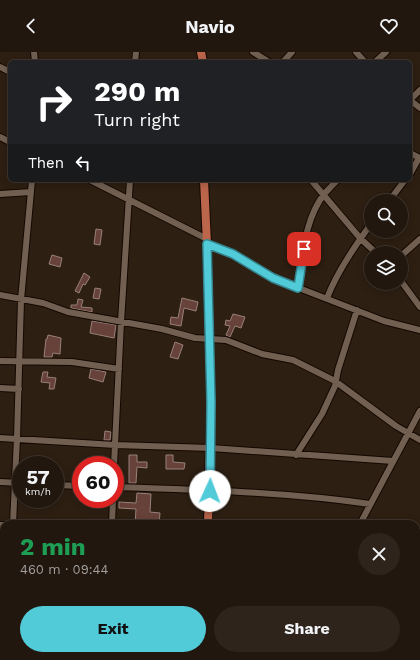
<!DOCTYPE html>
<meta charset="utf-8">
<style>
:root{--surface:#22170e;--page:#2e241c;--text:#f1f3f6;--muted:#a29f9e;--line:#3f362e;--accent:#52cbd9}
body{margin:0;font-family:"Work Sans",sans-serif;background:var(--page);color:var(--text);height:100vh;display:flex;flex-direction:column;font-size:15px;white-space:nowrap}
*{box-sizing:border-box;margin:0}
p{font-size:13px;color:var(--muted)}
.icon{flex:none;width:22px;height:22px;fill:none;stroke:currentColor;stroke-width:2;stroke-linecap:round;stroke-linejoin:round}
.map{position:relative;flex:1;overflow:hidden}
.sheet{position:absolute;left:0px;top:468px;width:420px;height:140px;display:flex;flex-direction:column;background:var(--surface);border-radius:12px 12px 0 0;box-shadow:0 2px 10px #0003,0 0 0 1px var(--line)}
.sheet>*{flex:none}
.hud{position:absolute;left:8px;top:8px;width:404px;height:122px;border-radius:6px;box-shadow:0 2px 10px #0003,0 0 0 1px var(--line);background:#202124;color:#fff;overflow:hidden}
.fabs{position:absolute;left:364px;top:142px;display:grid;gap:8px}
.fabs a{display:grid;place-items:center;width:44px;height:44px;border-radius:50%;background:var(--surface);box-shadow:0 2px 10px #0003,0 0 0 1px var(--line);font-size:20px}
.speed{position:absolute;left:12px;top:404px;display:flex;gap:8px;font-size:20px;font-weight:700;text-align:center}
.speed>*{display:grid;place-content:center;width:52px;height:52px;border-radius:50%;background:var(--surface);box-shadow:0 2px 10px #0003,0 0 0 1px var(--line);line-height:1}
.speed small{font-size:10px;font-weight:400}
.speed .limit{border:6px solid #d22;background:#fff;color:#111}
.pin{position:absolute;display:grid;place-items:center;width:34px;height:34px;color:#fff;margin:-17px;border-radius:8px;box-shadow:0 2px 6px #0006}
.me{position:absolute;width:44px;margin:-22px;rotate:2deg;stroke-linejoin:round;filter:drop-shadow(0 0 3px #0008)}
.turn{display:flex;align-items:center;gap:14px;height:84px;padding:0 20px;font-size:18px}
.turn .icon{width:52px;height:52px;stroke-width:2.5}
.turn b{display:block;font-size:28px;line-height:34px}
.then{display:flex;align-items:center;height:38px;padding:0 20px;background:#0003;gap:8px;font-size:15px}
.round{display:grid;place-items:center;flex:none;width:42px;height:42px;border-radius:21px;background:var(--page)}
.overview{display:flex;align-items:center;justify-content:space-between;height:68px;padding:0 20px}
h1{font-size:24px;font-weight:700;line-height:30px;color:#1e9e55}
.cta{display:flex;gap:8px;margin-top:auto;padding:8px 20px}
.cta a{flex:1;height:46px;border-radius:24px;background:var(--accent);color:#111;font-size:16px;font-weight:700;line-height:46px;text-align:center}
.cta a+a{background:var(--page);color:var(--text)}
header{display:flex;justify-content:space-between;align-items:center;height:52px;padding:0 20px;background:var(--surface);font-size:18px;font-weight:700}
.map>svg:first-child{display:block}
.building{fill:#67423a;stroke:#98807a}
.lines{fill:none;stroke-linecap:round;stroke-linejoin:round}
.minor-casing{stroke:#150801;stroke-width:8}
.major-casing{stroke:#150801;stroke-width:10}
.minor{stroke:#716052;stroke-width:6}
.major{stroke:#bb654b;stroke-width:8}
.route-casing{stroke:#35848d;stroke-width:10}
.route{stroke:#52cbd9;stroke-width:7}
</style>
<header><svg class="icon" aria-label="back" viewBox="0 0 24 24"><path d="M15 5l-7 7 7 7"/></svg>Navio<svg class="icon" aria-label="heart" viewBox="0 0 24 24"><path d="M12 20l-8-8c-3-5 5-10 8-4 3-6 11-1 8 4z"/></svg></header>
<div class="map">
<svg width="420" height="608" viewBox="0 0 420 608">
<rect width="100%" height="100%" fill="#2d1f12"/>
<path class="building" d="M 96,177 L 102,178 L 100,193 L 94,192 Z
M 52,203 L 62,206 L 60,215 L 49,212 Z
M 84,221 L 90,225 L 85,233 L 83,232 L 79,241 L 75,239 Z
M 95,236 L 101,237 L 99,247 L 93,246 Z
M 182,246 L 198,250 L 196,259 L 184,256 L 181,274 L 170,272 L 171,265 L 178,266 Z
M 78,247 L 83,248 L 81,255 L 92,256 L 92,260 L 71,256 L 71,253 L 77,253 Z
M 233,262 L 245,265 L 241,276 L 235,274 L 230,285 L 226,283 L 230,274 L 225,273 L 226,268 L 230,269 Z
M 92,269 L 116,273 L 114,286 L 90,281 Z
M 48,283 L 61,286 L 60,302 L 53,301 L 52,305 L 44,305 L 46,287 L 47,287 Z
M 175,290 L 183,293 L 178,307 L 170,305 Z
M 91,317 L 106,320 L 103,330 L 89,326 Z
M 43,320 L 48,320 L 47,325 L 56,326 L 54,337 L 49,337 L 50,331 L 41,330 Z
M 105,379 L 111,380 L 110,388 L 104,388 Z
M 129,403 L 137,403 L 137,410 L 147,410 L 147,416 L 137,415 L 136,431 L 129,431 Z
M 166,403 L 173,403 L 173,410 L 185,411 L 184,417 L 166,417 Z
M 137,441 L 151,442 L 150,460 L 160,461 L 159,472 L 135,472 L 136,457 L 119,456 L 119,450 L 136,451 Z"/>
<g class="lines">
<g class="minor-casing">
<path id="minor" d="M 34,0 L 35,10
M 253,0 L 269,10
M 356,0 L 365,10
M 135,10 L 136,0
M 283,10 L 292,0
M 375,10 L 386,0
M 0,15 L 10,20
M 410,48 L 420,38
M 410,48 L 420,56
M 0,85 L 10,90
M 410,101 L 420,106
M 410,122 L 419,106
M 90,128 L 207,187
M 311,128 L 360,186 L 376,201
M 0,142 L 31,140
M 389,149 L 405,128
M 207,192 L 233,202 L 273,226 L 384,269 L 420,278
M 401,204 L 420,187
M 401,229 L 420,255
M 298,236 C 303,204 304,167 325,141 C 329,137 333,132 338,128
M 0,243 L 43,251 L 68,260 L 162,277 L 195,286 L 226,288 L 262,302 L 293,308 L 335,329 L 396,374 L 420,388
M 327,246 C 337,220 354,195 371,172
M 0,309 L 72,310 L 119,317
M 0,336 L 19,337
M 0,386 L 115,393 L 211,396 L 393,409
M 296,403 L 322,362 L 335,334 L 338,318 L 357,258
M 114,413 L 121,270 L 130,128
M 0,430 L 21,431
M 55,433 L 81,434
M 115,435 C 200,438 286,440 370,452
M 13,472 L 17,386 L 21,248 L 32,128
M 112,472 L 113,447
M 360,472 L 420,359
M 0,473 L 4,473
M 416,485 L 420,483
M 416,503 L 420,504
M 0,516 L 4,516
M 416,545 L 420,543
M 0,558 L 4,558
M 52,604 L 150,608
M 408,604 L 410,608
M 6,608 L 6,604
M 287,608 L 289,604"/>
</g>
<g class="major-casing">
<path id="major" d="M 201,0 L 203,10
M 204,128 L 207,192 L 211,350 L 208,472
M 201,608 L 201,604"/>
</g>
<use href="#minor" class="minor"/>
<use href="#major" class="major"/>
</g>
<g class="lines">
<g class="route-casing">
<path id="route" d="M 210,439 L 211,350 L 207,192 L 233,202 L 273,226 L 298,236 L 304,197"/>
</g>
<use href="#route" class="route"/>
</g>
</svg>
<div class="fabs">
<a><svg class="icon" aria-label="search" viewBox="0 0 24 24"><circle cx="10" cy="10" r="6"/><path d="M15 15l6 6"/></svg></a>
<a><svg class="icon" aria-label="layers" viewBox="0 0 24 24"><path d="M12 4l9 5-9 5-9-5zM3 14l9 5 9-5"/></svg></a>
</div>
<div class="speed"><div>57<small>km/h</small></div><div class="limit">60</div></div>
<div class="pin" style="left:304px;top:197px;background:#d93025"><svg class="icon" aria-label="arrive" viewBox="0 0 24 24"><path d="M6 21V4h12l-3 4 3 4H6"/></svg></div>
<svg class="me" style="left:210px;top:439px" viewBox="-20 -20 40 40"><circle r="19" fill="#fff"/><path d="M0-13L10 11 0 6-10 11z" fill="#52cbd9"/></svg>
<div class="hud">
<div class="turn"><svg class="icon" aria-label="right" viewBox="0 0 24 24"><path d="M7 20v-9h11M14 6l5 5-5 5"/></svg><div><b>290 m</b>Turn right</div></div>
<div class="then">Then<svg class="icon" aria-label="left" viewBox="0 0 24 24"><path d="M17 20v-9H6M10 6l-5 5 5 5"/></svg></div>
</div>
<section class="sheet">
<div class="overview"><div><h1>2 min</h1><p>460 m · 09:44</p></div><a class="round"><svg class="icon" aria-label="close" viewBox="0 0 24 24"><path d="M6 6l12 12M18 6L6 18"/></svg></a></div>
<div class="cta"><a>Exit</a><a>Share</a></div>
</section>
</div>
